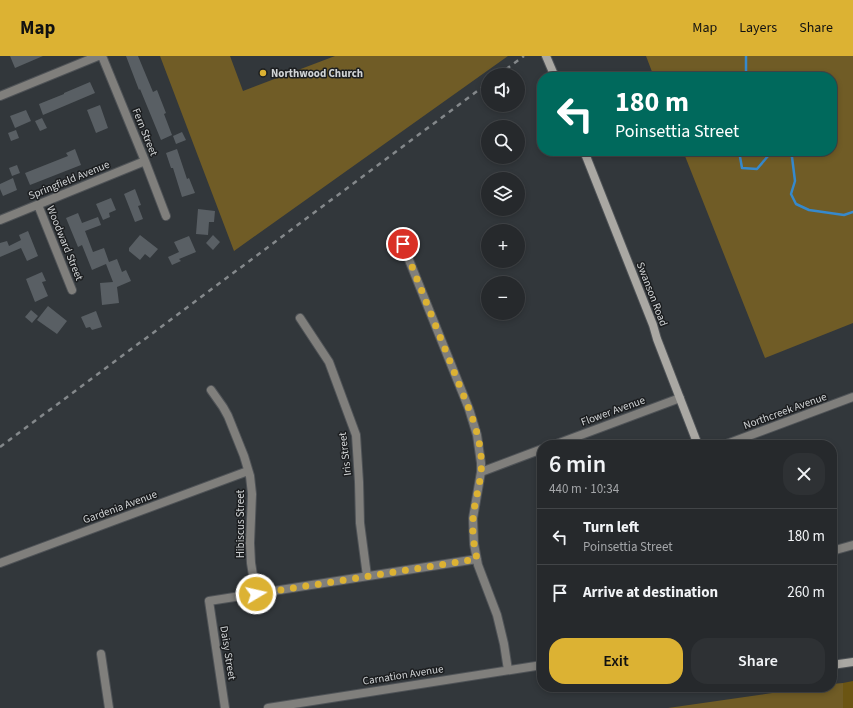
<!DOCTYPE html>
<meta charset="utf-8">
<style>
:root{--surface:#26292c;--page:#2e3134;--text:#f1f3f6;--muted:#a4a6a9;--line:#424548;--accent:#dcb233}
body{margin:0;font-family:"Source Sans 3",sans-serif;background:var(--page);color:var(--text);height:100vh;display:flex;flex-direction:column;font-size:15px;white-space:nowrap}
*{box-sizing:border-box;margin:0}
p{font-size:13px;color:var(--muted)}
.icon{flex:none;width:22px;height:22px;fill:none;stroke:currentColor;stroke-width:2;stroke-linecap:round;stroke-linejoin:round}
.map{position:relative;flex:1;overflow:hidden}
.side{position:absolute;left:537px;top:384px;width:300px;height:252px;display:flex;flex-direction:column;background:var(--surface);border-radius:16px;box-shadow:0 2px 6px #0003,0 0 0 1px var(--line)}
.side>*{flex:none}
.guide{position:absolute;left:537px;top:16px;width:300px;height:84px;border-radius:16px;box-shadow:0 2px 6px #0003,0 0 0 1px var(--line);background:#00695c;color:#fff;overflow:hidden}
.fabs{position:absolute;left:481px;top:12px;display:grid;gap:8px}
.fabs a{display:grid;place-items:center;width:44px;height:44px;border-radius:50%;background:var(--surface);box-shadow:0 2px 6px #0003,0 0 0 1px var(--line);font-size:20px}
.pin{position:absolute;display:grid;place-items:center;width:34px;height:34px;color:#fff;margin:-17px;border:2px solid #fff;border-radius:50%;box-shadow:0 1px 4px #0007}
.me{position:absolute;width:44px;margin:-22px;rotate:81deg;stroke-linejoin:round;filter:drop-shadow(0 0 3px #0008)}
.turn{display:flex;align-items:center;gap:14px;height:84px;padding:0 12px;font-size:18px}
.turn .icon{width:52px;height:52px;stroke-width:2.5}
.turn b{display:block;font-size:28px;line-height:34px}
.round{display:grid;place-items:center;flex:none;width:42px;height:42px;border-radius:16px;background:var(--page)}
.headline{display:flex;align-items:center;justify-content:space-between;height:68px;padding:0 12px}
h1{font-size:24px;font-weight:600;line-height:30px}
.button{display:flex;gap:8px;margin-top:auto;padding:8px 12px}
.button a{flex:1;height:46px;border-radius:16px;background:var(--accent);color:#111;font-size:16px;font-weight:600;line-height:46px;text-align:center}
.button a+a{background:var(--page);color:var(--text)}
ul{padding:0;list-style:none}
li{display:flex;align-items:center;gap:12px;height:56px;padding:0 12px;border-top:1px solid var(--line)}
li div{flex:1}
li b{display:block;font-size:15px}
li em{font-style:normal}
header{display:flex;align-items:center;gap:24px;box-sizing:border-box;height:56px;padding:0 20px;background:var(--accent);color:#111}
header strong{font-size:19px}
nav{display:flex;gap:22px;margin-inline-start:auto;font-size:14px}
.map>svg:first-child{display:block}
.green{fill:#6b5513}
.forest{fill:#705c26}
.lines{fill:none;stroke-linecap:round;stroke-linejoin:round}
.stream{stroke:#3689cc;stroke-width:2.5}
.building{fill:#595f64}
.street-casing{stroke:#4f5357;stroke-width:10}
.secondary-casing{stroke:#4f5357;stroke-width:10}
.street{stroke:#807f7c;stroke-width:8}
.secondary{stroke:#aaa8a3;stroke-width:8}
.rail{stroke:#84888b;stroke-width:2.5;stroke-dasharray:5 5;stroke-linecap:butt}
.route{stroke:#dcb233;stroke-width:7;stroke-dasharray:0 12.6}
.poi-dot{fill:#dcb233;stroke:#1c1e20;stroke-width:1.5}
.labels{text-anchor:middle;dominant-baseline:central;stroke-width:3;stroke-linejoin:round;paint-order:stroke}
.poi-label{font-size:11px;font-weight:bold;fill:#d1d4d6;stroke:#1c1e20;text-anchor:start}
.street-label{font-size:11px;fill:#d1d4d6;stroke:#1c1e20}
</style>
<header>
<strong>Map</strong>
<nav><a>Map</a><a>Layers</a><a>Share</a></nav>
</header>
<div class="map">
<svg width="853" height="652" viewBox="0 0 853 652">
<rect width="100%" height="100%" fill="#32373b"/>
<path class="green" d="M 853,625 L 853,652 L 843,652 L 843,627 Z"/>
<path class="forest" d="M 160,0 L 230,0 L 243,35 L 335,0 L 508,0 L 234,195 Z
M 646,0 L 853,0 L 853,267 L 765,302 L 683,95 L 832,95 L 832,21 L 654,21 Z
M 843,627 L 843,652 L 668,652 L 814,631 L 832,631 L 832,628 Z"/>
<g class="lines">
<path class="stream" d="M 746,0 L 746,21
M 739,95 L 742,112 L 757,113 L 768,100 L 780,95
M 787,95 L 792,101 L 795,125 L 791,138 L 796,148 L 809,154 L 844,159 L 853,156"/>
</g>
<path class="building" d="M 10,0 L 43,0 L 15,12 Z
M 126,0 L 138,0 L 153,36 L 157,34 L 166,57 L 164,58 L 172,79 L 161,84 L 140,33 L 139,34 Z
M 90,26 L 95,37 L 43,59 L 39,48 L 64,38 L 64,37 Z
M 100,49 L 108,72 L 96,77 L 87,54 Z
M 26,54 L 31,65 L 15,72 L 10,60 Z
M 42,62 L 47,72 L 40,75 L 35,65 Z
M 16,74 L 19,82 L 11,85 L 8,77 Z
M 182,76 L 186,84 L 176,88 L 173,80 Z
M 75,93 L 81,109 L 30,129 L 25,117 L 68,100 L 66,97 Z
M 177,93 L 187,123 L 189,122 L 195,137 L 182,141 L 173,112 L 171,112 L 166,97 Z
M 17,109 L 20,117 L 12,120 L 9,112 Z
M 13,122 L 17,134 L 3,140 L 0,133 L 0,128 Z
M 135,133 L 141,149 L 138,150 L 143,163 L 135,166 L 124,138 Z
M 111,142 L 116,154 L 109,157 L 110,161 L 103,164 L 96,148 Z
M 198,153 L 215,155 L 214,166 L 209,166 L 208,179 L 196,178 Z
M 78,157 L 82,167 L 98,161 L 101,169 L 85,175 L 93,196 L 104,192 L 109,206 L 117,203 L 122,216 L 126,214 L 131,225 L 117,231 L 119,247 L 102,249 L 100,227 L 113,226 L 106,208 L 92,214 L 82,189 L 78,191 L 66,162 Z
M 28,175 L 38,200 L 27,205 L 21,192 L 0,201 L 0,187 L 7,185 L 9,190 L 21,184 L 19,179 Z
M 140,179 L 158,193 L 150,202 L 145,198 L 140,204 L 129,195 L 129,192 Z
M 213,179 L 220,186 L 213,194 L 206,187 Z
M 189,180 L 196,196 L 179,203 L 181,205 L 172,209 L 168,201 L 179,196 L 174,186 Z
M 42,216 L 46,225 L 42,226 L 48,240 L 35,246 L 26,223 Z
M 48,250 L 67,265 L 57,278 L 37,264 Z
M 31,254 L 38,260 L 32,267 L 25,261 Z
M 96,255 L 102,271 L 92,274 L 90,271 L 86,272 L 81,261 Z"/>
<g class="lines">
<g class="street-casing">
<path id="street" d="M 102,0 L 145,105 L 166,160
M 0,40 L 98,0
M 38,149 L 72,234
M 0,164 L 145,105
M 403,189 L 469,353 L 477,379 L 481,407 L 481,416 L 473,462 L 474,488 L 478,509 L 497,559 L 504,588 L 508,614
M 300,262 L 329,306 L 356,379 L 359,426 L 360,467 L 367,520
M 211,334 L 223,351 L 228,360 L 244,400 L 250,420 L 252,438 L 250,487 L 251,507 L 256,538
M 554,389 L 680,342
M 724,389 L 853,341
M 481,416 L 542,393
M 832,495 L 853,489
M 0,507 L 248,415
M 101,598 L 109,652
M 225,652 L 209,545 L 477,503
M 268,652 L 542,609"/>
</g>
<g class="secondary-casing">
<path id="secondary" d="M 546,0 L 555,21
M 584,95 L 653,269 L 657,283 L 698,389
M 832,609 L 853,606"/>
</g>
<use href="#street" class="street"/>
<use href="#secondary" class="secondary"/>
<path class="rail" d="M 498,19 L 524,0
M 0,391 L 488,27"/>
</g>
<g class="lines">
<path class="route" d="M 256,538 L 477,503 C 474,490 472,477 473,463 C 474,448 479,433 481,417 C 483,396 477,373 469,353 L 403,188"/>
</g>
<circle class="poi-dot" cx="263" cy="17" r="4"/>
<g class="labels">
<g class="poi-label">
<text x="271" y="17">Northwood Church</text>
</g>
<g class="street-label">
<text transform="translate(145 76) rotate(68)">Fern Street</text>
<text transform="translate(69 124) rotate(-22)">Springfield Avenue</text>
<text transform="translate(65 187) rotate(68)">Woodward Street</text>
<text transform="translate(652 238) rotate(69)">Swanson Road</text>
<text transform="translate(613 355) rotate(-20)">Flower Avenue</text>
<text transform="translate(785 355) rotate(-20)">Northcreek Avenue</text>
<text transform="translate(345 398) rotate(-97)">Iris Street</text>
<text transform="translate(120 451) rotate(-20)">Gardenia Avenue</text>
<text transform="translate(240 468) rotate(-90)">Hibiscus Street</text>
<text transform="translate(228 597) rotate(81)">Daisy Street</text>
<text transform="translate(403 619) rotate(-9)">Carnation Avenue</text>
</g>
</g>
</svg>
<div class="fabs">
<a><svg class="icon" aria-label="sound" viewBox="0 0 24 24"><path d="M4 9h4l5-4v14l-5-4H4zM17 9q2 3 0 6"/></svg></a>
<a><svg class="icon" aria-label="search" viewBox="0 0 24 24"><circle cx="10" cy="10" r="6"/><path d="M15 15l6 6"/></svg></a>
<a><svg class="icon" aria-label="layers" viewBox="0 0 24 24"><path d="M12 4l9 5-9 5-9-5zM3 14l9 5 9-5"/></svg></a>
<a>+</a>
<a>−</a>
</div>
<div class="pin" style="left:403px;top:188px;background:#d93025"><svg class="icon" aria-label="arrive" viewBox="0 0 24 24"><path d="M6 21V4h12l-3 4 3 4H6"/></svg></div>
<svg class="me" style="left:256px;top:538px" viewBox="-20 -20 40 40"><circle r="17" fill="#dcb233" stroke="#fff" stroke-width="3"/><path d="M0-11L8 9 0 5-8 9z" fill="#fff"/></svg>
<div class="guide">
<div class="turn"><svg class="icon" aria-label="left" viewBox="0 0 24 24"><path d="M17 20v-9H6M10 6l-5 5 5 5"/></svg><div><b>180 m</b>Poinsettia Street</div></div>
</div>
<section class="side">
<div class="headline"><div><h1>6 min</h1><p>440 m · 10:34</p></div><a class="round"><svg class="icon" aria-label="close" viewBox="0 0 24 24"><path d="M6 6l12 12M18 6L6 18"/></svg></a></div>
<ul>
<li><svg class="icon" aria-label="left" viewBox="0 0 24 24"><path d="M17 20v-9H6M10 6l-5 5 5 5"/></svg><div><b>Turn left</b><p>Poinsettia Street</p></div><em>180 m</em></li>
<li><svg class="icon" aria-label="arrive" viewBox="0 0 24 24"><path d="M6 21V4h12l-3 4 3 4H6"/></svg><div><b>Arrive at destination</b></div><em>260 m</em></li>
</ul>
<div class="button"><a>Exit</a><a>Share</a></div>
</section>
</div>
